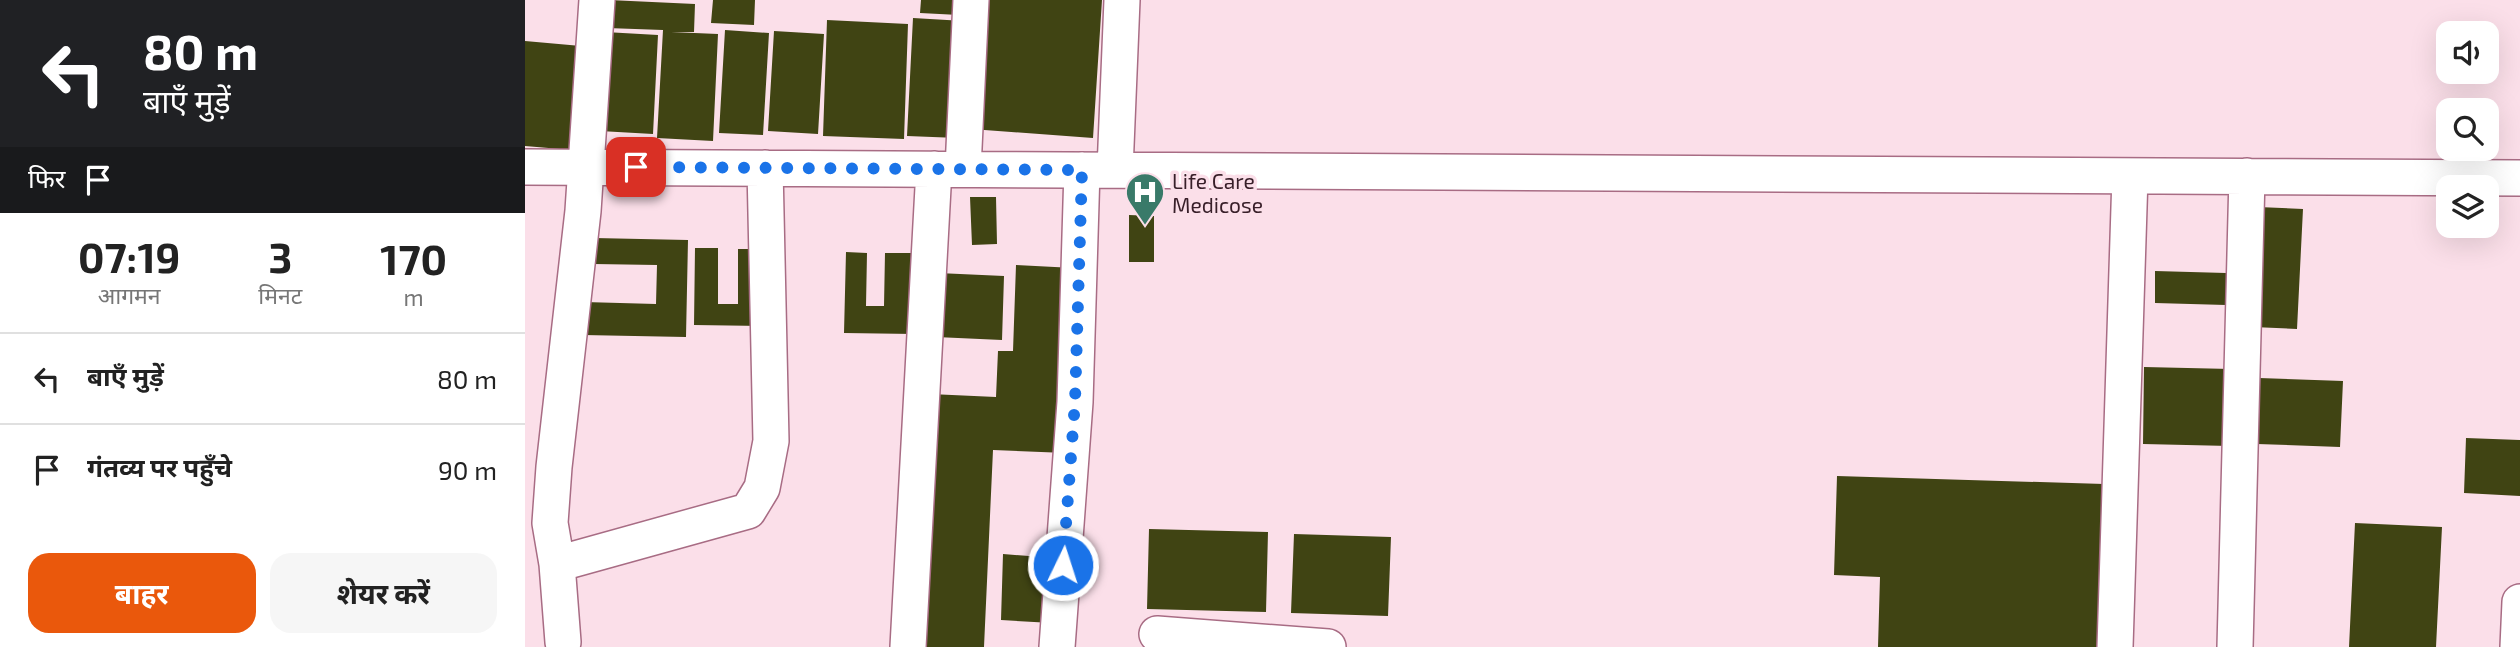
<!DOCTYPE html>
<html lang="hi">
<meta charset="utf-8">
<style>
:root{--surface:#fff;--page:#f6f6f6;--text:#222;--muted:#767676;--line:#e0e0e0;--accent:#ea580c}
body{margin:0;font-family:"Exo 2","Noto Sans Devanagari",sans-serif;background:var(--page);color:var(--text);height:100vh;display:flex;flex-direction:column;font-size:26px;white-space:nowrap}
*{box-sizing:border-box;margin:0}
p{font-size:23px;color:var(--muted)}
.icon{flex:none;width:38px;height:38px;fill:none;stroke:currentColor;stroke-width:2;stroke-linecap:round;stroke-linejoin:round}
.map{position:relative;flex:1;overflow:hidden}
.sheet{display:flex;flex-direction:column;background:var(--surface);width:525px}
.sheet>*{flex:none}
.banner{background:#202124;color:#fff;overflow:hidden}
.fabs{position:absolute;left:1911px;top:21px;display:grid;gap:14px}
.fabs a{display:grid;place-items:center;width:63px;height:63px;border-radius:14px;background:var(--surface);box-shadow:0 7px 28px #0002;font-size:35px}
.pin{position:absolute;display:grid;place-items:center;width:60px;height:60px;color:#fff;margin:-30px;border-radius:14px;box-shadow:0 4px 10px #0006}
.me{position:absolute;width:77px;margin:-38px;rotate:4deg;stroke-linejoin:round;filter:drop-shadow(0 0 5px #0008)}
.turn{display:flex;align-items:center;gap:24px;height:147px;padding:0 28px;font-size:32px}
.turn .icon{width:91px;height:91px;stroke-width:2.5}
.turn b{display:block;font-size:49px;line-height:60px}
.then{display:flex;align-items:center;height:66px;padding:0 28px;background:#0003;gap:14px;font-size:26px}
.eta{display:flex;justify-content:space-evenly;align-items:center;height:119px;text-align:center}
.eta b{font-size:42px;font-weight:700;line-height:49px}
.cta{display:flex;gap:14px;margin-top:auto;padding:14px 28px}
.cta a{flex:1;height:80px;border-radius:21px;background:var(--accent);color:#fff;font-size:28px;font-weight:700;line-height:80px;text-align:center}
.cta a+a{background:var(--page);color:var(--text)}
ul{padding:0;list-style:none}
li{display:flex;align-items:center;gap:21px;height:91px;padding:0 28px;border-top:2px solid var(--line)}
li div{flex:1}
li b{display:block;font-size:26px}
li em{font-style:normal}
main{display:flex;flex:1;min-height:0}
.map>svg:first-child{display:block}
.building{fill:#404413}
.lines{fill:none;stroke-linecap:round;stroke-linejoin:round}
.minor-casing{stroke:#a86c84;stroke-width:38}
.minor{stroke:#fff;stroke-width:35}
.route{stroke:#1a73e8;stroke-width:12;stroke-dasharray:0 21.6}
.labels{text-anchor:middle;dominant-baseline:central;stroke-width:7;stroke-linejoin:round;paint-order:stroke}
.poi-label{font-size:21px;fill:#381f29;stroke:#fbdfe9;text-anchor:start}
</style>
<main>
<section class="sheet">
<div class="banner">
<div class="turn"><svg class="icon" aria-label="left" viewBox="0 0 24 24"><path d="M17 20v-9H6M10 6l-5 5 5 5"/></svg><div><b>80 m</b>बाएँ मुड़ें</div></div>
<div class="then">फिर<svg class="icon" aria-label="arrive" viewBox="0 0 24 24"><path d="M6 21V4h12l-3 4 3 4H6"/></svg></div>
</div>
<div class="eta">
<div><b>07:19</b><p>आगमन</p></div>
<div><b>3</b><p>मिनट</p></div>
<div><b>170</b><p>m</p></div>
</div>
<ul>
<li><svg class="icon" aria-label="left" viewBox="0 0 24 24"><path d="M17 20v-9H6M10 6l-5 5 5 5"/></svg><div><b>बाएँ मुड़ें</b></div><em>80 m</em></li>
<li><svg class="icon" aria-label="arrive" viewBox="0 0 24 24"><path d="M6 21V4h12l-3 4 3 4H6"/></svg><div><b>गंतव्य पर पहुँचे</b></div><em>90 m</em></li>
</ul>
<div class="cta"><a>बाहर</a><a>शेयर करें</a></div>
</section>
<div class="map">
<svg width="1995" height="647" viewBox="0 0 1995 647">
<rect width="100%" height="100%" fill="#fbdfe9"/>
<path class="building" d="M 84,0 L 170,4 L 169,32 L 146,32 L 193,34 L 188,141 L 132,138 L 138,30 L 82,28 Z
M 188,0 L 230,0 L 229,25 L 186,23 Z
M 396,0 L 436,0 L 434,15 L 395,13 Z
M 454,0 L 577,0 L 568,138 L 446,129 Z
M 388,18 L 439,21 L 433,138 L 382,136 Z
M 302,20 L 383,24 L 379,139 L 298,136 Z
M 200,30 L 244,33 L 238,135 L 194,133 Z
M 249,31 L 299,34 L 293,134 L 243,131 Z
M 80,32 L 133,35 L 128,134 L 75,131 Z
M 0,41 L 56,46 L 47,150 L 0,146 Z
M 445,197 L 471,197 L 472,244 L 447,245 Z
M 1733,207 L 1778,209 L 1772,329 L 1728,327 Z
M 604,215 L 629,216 L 629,262 L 604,262 Z
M 69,238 L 163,240 L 161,337 L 58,335 L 59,302 L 131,304 L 132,265 L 69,264 Z
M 170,248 L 193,248 L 193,304 L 213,304 L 213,249 L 238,249 L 238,326 L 169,325 Z
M 321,252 L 342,253 L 341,306 L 359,306 L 360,253 L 390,253 L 389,334 L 319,333 Z
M 491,265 L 549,268 L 541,453 L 468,450 L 459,647 L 394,647 L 405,394 L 471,397 L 473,351 L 488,351 Z
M 1630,271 L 1701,273 L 1701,305 L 1630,303 Z
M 413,273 L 479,276 L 477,340 L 411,337 Z
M 1619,367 L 1706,369 L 1705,446 L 1618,444 Z
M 1734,378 L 1818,381 L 1815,447 L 1732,444 Z
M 1941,438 L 1995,440 L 1995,496 L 1939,493 Z
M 1312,476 L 1579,484 L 1573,647 L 1353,647 L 1355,577 L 1309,575 Z
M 1830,523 L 1917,527 L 1911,647 L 1824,647 Z
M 624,529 L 743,532 L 741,612 L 622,609 Z
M 769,534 L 866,537 L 863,616 L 766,613 Z
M 478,554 L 530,558 L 527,623 L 476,620 Z"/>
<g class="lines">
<g class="minor-casing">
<path id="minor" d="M 0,167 L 1995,178
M 438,169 L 446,0
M 590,170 L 597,0
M 32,564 L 223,511 L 237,488 L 246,441 L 240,168
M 632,634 L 803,647
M 38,642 L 32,564 L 25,523 L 29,467 L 58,211 L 72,0
M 383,647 L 409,169
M 532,647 L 550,402 L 557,170
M 1590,647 L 1605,176
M 1710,647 L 1722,176
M 1993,647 L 1995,602"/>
</g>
<use href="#minor" class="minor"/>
</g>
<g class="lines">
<path class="route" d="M 111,167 L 557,170 L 550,402 L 538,565"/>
</g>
<defs>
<g id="hospital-pin" transform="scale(2.0125)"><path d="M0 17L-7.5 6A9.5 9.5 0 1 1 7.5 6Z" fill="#397a69" stroke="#fbdfe9"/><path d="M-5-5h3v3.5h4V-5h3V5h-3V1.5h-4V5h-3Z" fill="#fff"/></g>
</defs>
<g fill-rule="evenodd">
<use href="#hospital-pin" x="620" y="192"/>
</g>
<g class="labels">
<g class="poi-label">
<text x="647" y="180">Life Care<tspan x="647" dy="24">Medicose</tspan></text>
</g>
</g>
</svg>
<div class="fabs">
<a><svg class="icon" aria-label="sound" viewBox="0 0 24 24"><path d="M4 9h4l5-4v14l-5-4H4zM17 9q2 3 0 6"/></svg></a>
<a><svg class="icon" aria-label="search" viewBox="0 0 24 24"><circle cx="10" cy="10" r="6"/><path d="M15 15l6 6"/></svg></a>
<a><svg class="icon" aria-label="layers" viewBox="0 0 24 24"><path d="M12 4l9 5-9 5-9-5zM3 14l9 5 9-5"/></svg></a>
</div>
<div class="pin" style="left:111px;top:167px;background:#d93025"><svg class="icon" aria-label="arrive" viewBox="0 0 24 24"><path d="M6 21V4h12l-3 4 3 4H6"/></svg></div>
<svg class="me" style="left:538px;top:565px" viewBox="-20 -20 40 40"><circle r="17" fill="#1a73e8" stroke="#fff" stroke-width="3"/><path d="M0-11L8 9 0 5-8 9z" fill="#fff"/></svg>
</div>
</main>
